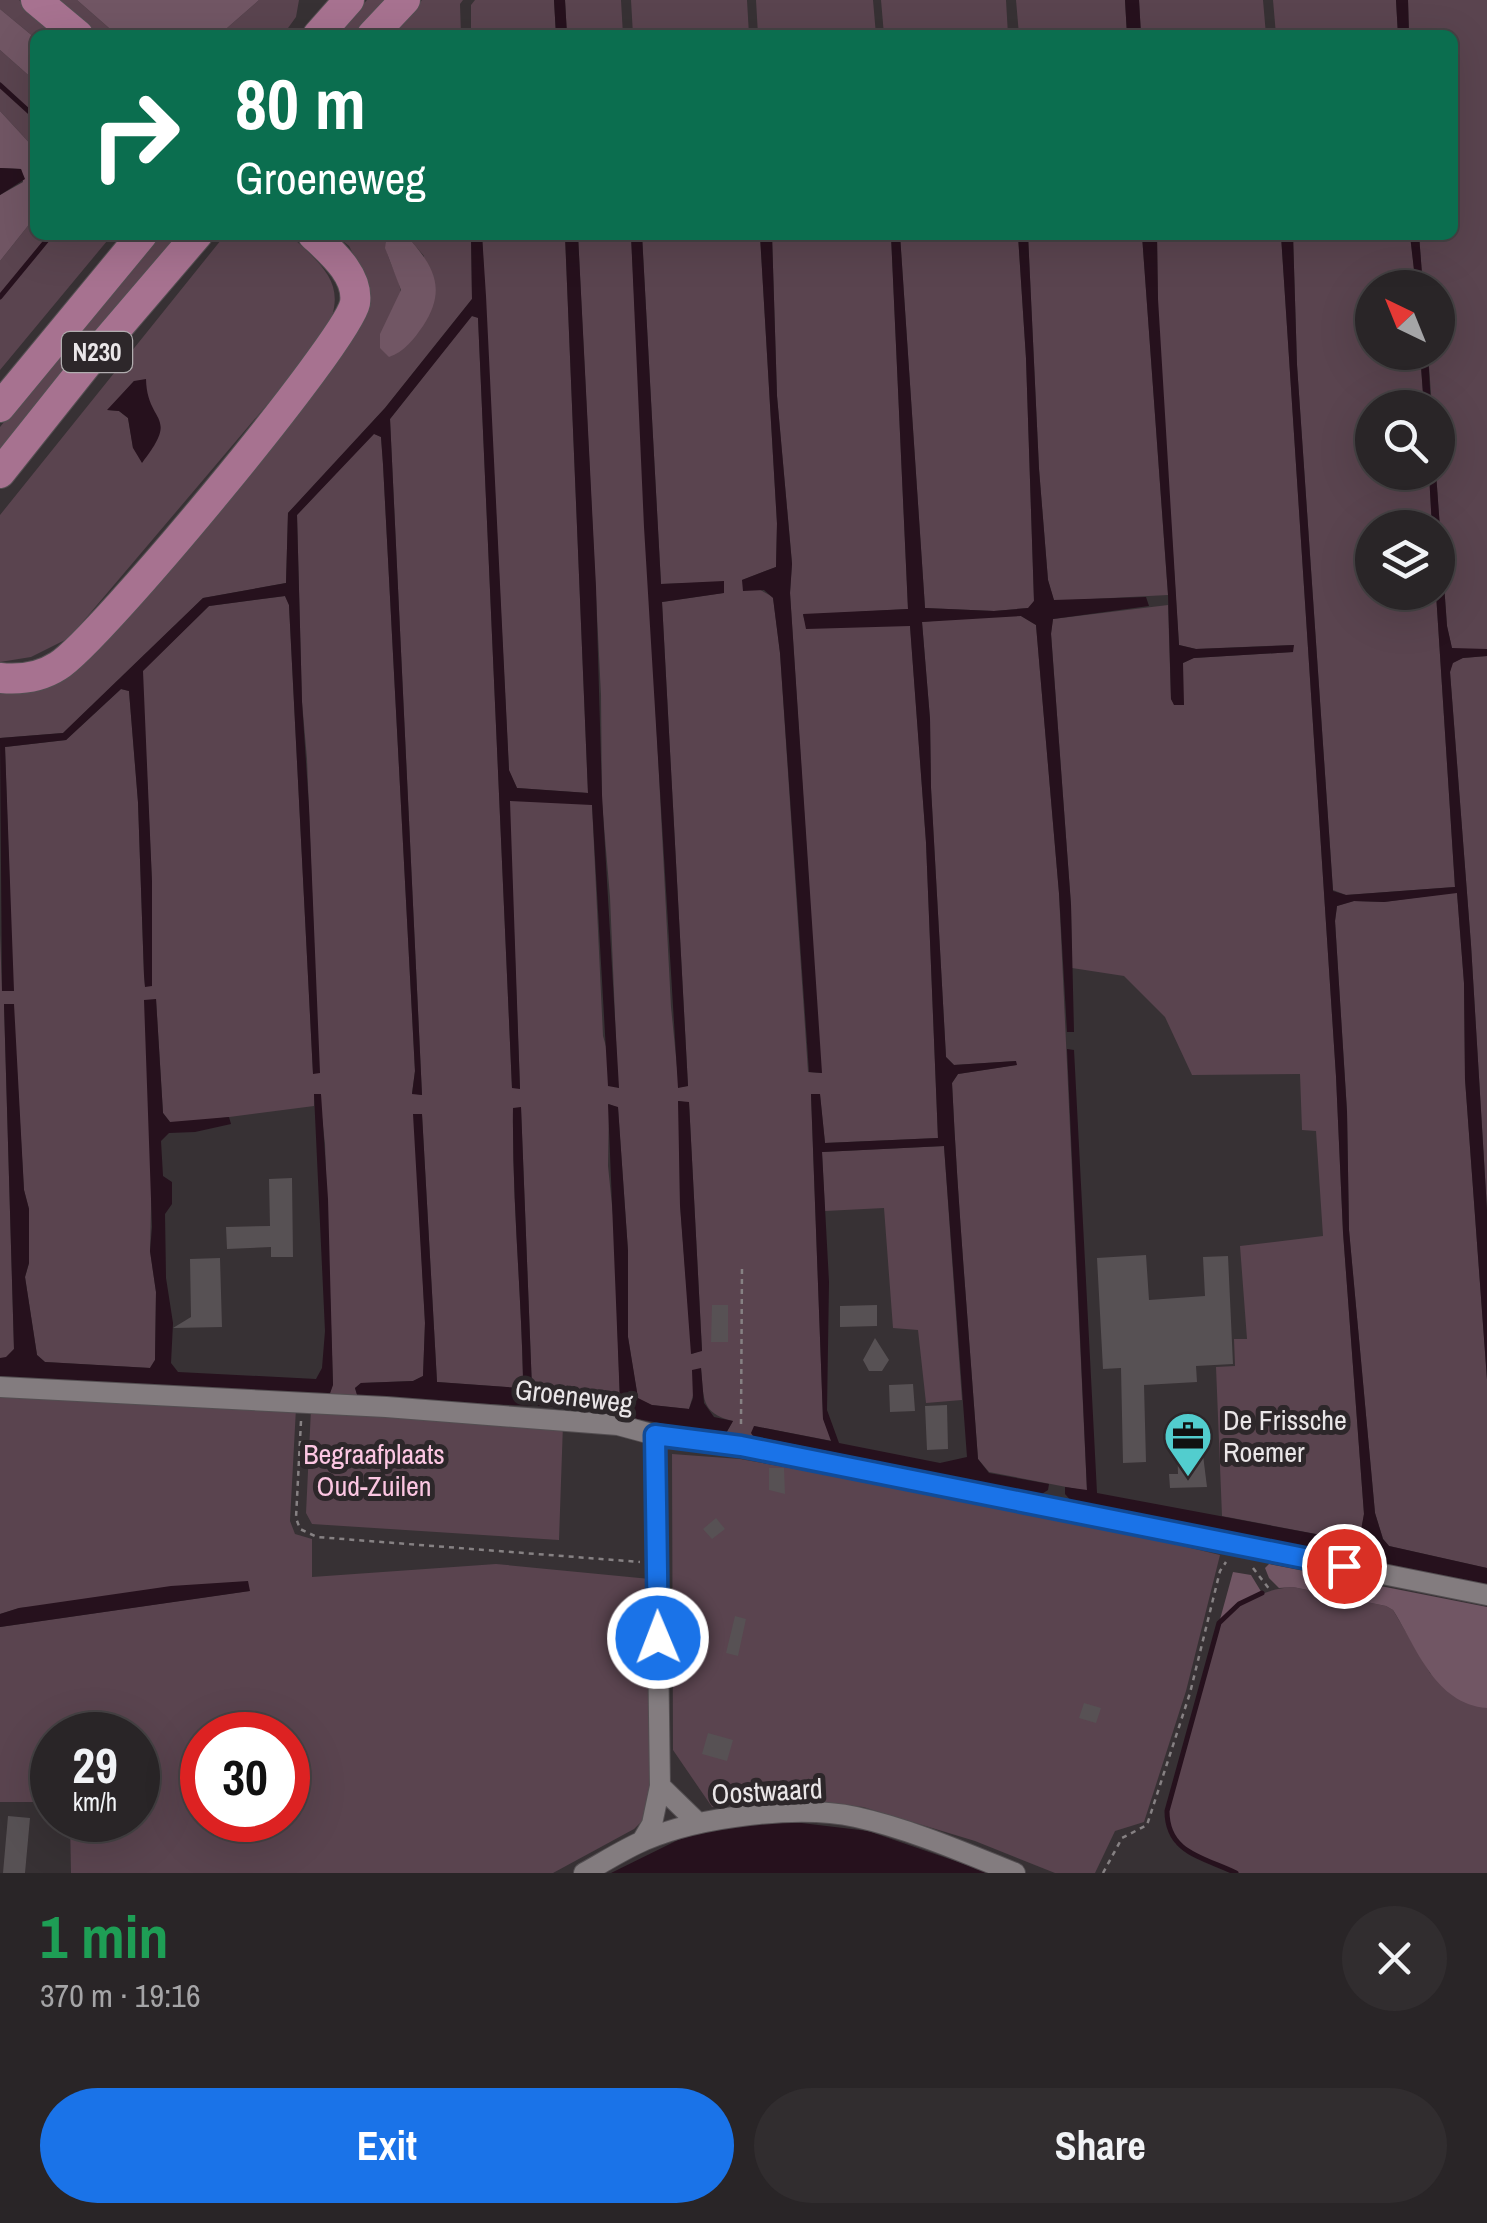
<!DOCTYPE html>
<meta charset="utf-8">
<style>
:root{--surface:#292527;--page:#312d2f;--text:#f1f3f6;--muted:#a5a5a7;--line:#454244;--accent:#1a73e8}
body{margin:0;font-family:"Archivo Narrow",sans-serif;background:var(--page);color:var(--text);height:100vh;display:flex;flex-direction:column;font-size:38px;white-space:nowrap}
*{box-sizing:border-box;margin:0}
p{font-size:32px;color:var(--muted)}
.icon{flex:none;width:55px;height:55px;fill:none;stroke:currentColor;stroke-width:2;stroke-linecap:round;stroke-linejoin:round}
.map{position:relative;height:1873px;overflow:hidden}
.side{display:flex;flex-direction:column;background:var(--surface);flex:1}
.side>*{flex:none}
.banner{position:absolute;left:30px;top:30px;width:1428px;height:210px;border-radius:15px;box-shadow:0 10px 40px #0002,0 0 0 2px var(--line);background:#0b6e4f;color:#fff;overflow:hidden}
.needle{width:65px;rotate:317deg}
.tools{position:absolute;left:1355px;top:270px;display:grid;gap:20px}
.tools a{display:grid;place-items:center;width:100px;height:100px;border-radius:50%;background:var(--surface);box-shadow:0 10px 40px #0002,0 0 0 2px var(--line);font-size:50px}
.speed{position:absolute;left:30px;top:1712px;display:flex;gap:20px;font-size:50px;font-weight:700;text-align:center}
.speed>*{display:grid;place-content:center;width:130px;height:130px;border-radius:50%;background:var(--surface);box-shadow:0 10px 40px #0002,0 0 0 2px var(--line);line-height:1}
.speed small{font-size:25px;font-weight:400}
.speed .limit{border:15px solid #d22;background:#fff;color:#111}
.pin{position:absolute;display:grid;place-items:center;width:85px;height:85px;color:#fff;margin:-42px;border:5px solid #fff;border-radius:50%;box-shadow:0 2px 10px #0007}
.me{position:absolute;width:110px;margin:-55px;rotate:359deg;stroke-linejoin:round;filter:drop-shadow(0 0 8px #0008)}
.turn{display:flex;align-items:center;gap:35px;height:210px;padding:0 40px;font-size:45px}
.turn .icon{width:130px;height:130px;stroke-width:2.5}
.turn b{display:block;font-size:70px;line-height:85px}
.round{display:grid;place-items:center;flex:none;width:105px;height:105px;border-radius:52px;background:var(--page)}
.summary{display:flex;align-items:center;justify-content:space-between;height:170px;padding:0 40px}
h1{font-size:60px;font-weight:800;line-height:75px;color:#1e9e55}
.action{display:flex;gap:20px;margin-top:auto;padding:20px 40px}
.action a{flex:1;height:115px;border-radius:60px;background:var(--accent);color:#fff;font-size:40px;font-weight:800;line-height:115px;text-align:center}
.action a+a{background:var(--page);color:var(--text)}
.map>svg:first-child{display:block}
.green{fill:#5a444f;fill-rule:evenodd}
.forest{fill:#715664}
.water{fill:#26111d;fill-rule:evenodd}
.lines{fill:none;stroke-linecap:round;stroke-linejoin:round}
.stream{stroke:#26111d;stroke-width:5}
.building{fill:#575154}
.minor-casing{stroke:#534e51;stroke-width:22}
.primary-casing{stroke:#534e51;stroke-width:32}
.path{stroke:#868183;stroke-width:2.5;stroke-dasharray:5 5;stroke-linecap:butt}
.minor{stroke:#837c7f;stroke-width:20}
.primary{stroke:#a77290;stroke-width:30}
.route-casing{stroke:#114b97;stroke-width:25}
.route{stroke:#1a73e8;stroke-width:18}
.labels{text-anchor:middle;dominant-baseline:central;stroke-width:10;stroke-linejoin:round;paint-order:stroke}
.shield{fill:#2d272a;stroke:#b1adaf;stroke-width:2.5}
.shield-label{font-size:25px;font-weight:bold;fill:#eae6e8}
.street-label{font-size:28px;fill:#eae6e8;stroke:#2d272a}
.poi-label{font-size:28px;fill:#eae6e8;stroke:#2d272a;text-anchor:start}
.park-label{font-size:28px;fill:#fcc6e2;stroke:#2d272a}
</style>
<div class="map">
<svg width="1487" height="1873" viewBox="0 0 1487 1873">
<rect width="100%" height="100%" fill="#373134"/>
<path class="green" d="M 0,0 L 19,0 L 60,35 L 35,35 L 35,38 L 0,9 Z
M 57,0 L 77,0 L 117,35 L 98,35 Z
M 259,0 L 299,0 L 296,17 L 283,35 L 219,35 Z
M 367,0 L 399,0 L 364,35 L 336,35 Z
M 422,0 L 463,0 L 460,4 L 461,35 L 391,35 Z
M 475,0 L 554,0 L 556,35 L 471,35 L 471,5 Z
M 565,0 L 621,0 L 623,35 L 567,35 Z
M 631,0 L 747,0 L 749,35 L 633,35 Z
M 756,0 L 873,0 L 876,35 L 758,35 Z
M 881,0 L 1006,0 L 1008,35 L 884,35 Z
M 1016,0 L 1125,0 L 1127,35 L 1019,35 Z
M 1139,0 L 1263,0 L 1266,35 L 1141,35 Z
M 1273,0 L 1396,0 L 1398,35 L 1276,35 Z
M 1408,0 L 1487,0 L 1487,649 L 1452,649 L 1447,626 L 1436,473 L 1438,408 L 1432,407 L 1428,353 L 1438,352 L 1438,288 L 1423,287 L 1419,235 L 1452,235 L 1452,35 L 1409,35 Z
M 0,50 L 35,81 L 35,149 L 0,111 Z
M 35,217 L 35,235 L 112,235 L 0,370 L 0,261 Z
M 157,235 L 179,235 L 0,460 L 0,427 Z
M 225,235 L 290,235 C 328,271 351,287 321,341 L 69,638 L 31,657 L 0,662 L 0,515 ZM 134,381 L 146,390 L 149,402 L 133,448 L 128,418 L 119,411 L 108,410 Z
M 335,235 L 391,235 L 386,239 C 383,257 401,276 401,296 L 424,256 L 406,235 L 471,235 L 472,299 L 385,408 L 288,513 L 286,583 L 203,598 L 63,733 L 0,738 L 0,693 L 30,691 L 54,680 L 366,279 L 349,246 Z
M 482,235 L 565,235 L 588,793 L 517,788 L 509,771 Z
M 578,235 L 631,235 L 671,1007 L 679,1087 L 688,1086 L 662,602 L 723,593 L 724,582 L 661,584 L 642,235 L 760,235 L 777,524 L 776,567 L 742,580 L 773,597 L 780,653 L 808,1072 L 821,1073 L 790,593 L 792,563 L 777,396 L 772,235 L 891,235 L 908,609 L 803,615 L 807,628 L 910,625 L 926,842 L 938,1138 L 825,1143 L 820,1095 L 811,1095 L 823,1418 L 832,1441 L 754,1426 L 755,1439 L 725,1435 L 733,1421 C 700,1413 704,1398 701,1368 L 689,1409 L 651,1405 L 638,1399 L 628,1337 L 628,1251 L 618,1108 L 609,1104 L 608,1166 L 614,1225 L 620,1402 L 532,1389 L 521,1108 L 513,1109 C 512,1198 521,1288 523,1377 L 520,1388 L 437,1382 L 422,1115 L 414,1114 L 425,1323 L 423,1376 L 413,1381 L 361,1383 L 355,1388 L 358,1398 L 329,1396 L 333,1384 L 325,1144 L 321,1109 L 314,1094 L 314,1106 L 191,1122 L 170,1122 L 163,1113 L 156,999 L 150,1251 L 156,1292 L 155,1360 L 150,1368 L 45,1362 L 37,1355 L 25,1277 L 29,1263 L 29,1209 L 24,1190 L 13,1004 L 4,1005 L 14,1349 L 6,1358 L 0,1358 L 0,934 L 2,991 L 13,991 L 5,747 L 66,740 L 121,689 L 129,691 L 138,802 L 144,975 L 145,986 L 152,986 L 152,882 L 142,671 L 209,606 L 285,596 L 289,605 L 313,1073 L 319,1073 L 307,759 L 302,702 L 297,515 L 373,433 L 381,437 L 383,464 L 415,1071 L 412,1093 L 422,1095 L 390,419 L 471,316 L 478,317 L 512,1088 L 520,1088 L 509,801 L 547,799 L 592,804 L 603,1036 L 618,1088 L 610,897 L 602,803 L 601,695 ZM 679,1101 L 689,1103 L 702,1350 L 692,1354 L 680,1205 Z
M 900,235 L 1018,235 L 1026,358 L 1034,601 L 1029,608 L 994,611 L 925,608 Z
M 1028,235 L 1142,235 L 1168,595 L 1054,601 L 1048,580 L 1039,469 Z
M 1157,235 L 1281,235 L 1336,1076 L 1343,1232 L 1364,1514 L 1360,1536 L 1353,1541 L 1222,1516 L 1216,1367 L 1235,1366 L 1234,1339 L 1247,1339 L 1240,1246 L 1323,1236 L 1316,1131 L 1302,1130 L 1300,1074 L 1192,1075 L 1165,1017 L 1124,976 L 1072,968 L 1071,905 L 1051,633 L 1053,619 L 1168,605 L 1171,699 L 1175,705 L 1183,663 L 1193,658 L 1293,652 L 1293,645 L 1196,649 L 1179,645 L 1158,325 Z
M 1293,235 L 1410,235 L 1416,287 L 1372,288 L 1372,352 L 1420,353 L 1424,407 L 1372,408 L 1372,472 L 1429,473 L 1432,527 L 1372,528 L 1372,592 L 1436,593 L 1455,887 L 1346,895 L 1333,890 L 1297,365 Z
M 996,615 L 1021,616 L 1036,625 L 1059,893 L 1087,1491 L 989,1472 L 978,1459 C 969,1334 958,1209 952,1083 L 958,1074 L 1016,1065 L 1016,1061 L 954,1065 L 946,1057 L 931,788 L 930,719 L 922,622 Z
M 1487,656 L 1487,1210 L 1471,945 L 1450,672 L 1452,663 L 1462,658 Z
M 1457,892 L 1464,983 L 1465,1079 L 1487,1379 L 1487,1568 L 1389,1546 L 1383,1539 L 1375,1513 L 1349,1230 L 1347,1111 L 1335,921 L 1337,906 L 1354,901 L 1384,902 Z
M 944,1146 L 962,1400 L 926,1403 L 918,1330 L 893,1328 L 884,1208 L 825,1211 L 822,1152 Z
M 0,1392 L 296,1408 L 290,1521 L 295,1534 L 312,1539 L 312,1577 L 496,1564 L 650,1579 L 652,1784 L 644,1819 L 634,1829 L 553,1873 L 71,1873 L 70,1820 L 138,1820 L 138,1735 L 52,1735 L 52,1802 L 0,1802 L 0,1627 L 249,1591 L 19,1608 L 0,1614 ZM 202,1735 L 288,1735 L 288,1820 L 202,1820 Z
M 311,1409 L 563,1424 L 559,1540 L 312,1524 L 306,1513 Z
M 672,1454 L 740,1459 L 1058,1516 L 1220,1555 L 1186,1691 L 1144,1822 L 1115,1831 L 1095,1873 L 1055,1873 L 975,1841 L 863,1807 L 806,1801 L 712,1807 L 673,1750 Z
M 1293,1587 L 1386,1606 L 1393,1610 L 1430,1673 L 1487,1708 L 1487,1873 L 1236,1873 L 1176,1844 L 1167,1826 L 1168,1811 L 1219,1623 C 1241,1603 1262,1589 1293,1587 Z"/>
<path class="forest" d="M 77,0 L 259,0 L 219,35 L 117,35 Z
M 0,9 L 35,38 L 35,81 L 0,50 Z
M 0,111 L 35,149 L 35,217 L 0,261 L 0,195 L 23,182 L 21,169 L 0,168 Z
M 391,235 L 406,235 C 433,265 448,288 423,326 C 414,339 404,352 389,357 L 380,348 L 380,334 L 401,290 L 385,248 L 386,239 Z
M 1269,1564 L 1487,1607 L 1487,1708 C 1435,1704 1417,1648 1393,1610 L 1386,1606 L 1293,1587 L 1279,1588 L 1269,1578 L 1265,1568 Z
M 1233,1572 L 1251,1575 L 1262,1593 L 1239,1604 L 1219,1623 Z"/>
<path class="water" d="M 554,0 L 565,0 L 567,35 L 556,35 Z
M 1125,0 L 1139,0 L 1141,35 L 1127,35 Z
M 1396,0 L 1408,0 L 1409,35 L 1398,35 Z
M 0,168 L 21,169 L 25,179 L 0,195 Z
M 471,235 L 482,235 L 486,296 L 509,770 L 517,788 L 588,793 L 565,235 L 578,235 L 596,587 L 602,795 L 619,1088 L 608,1086 L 592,805 L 510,801 L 520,1089 L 512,1088 L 478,318 L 472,316 L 390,419 L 422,1095 L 412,1094 L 415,1071 L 383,464 L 381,437 L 374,434 L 297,515 L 302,702 L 309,807 L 320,1073 L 313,1074 L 289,605 L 285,596 L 209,606 L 143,671 L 152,882 L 152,986 L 145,987 L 144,975 L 138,802 L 129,691 L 121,689 L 66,740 L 5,747 L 14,991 L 2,991 L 0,738 L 63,733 L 203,598 L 286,583 L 288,513 L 385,408 L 472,299 Z
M 631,235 L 642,235 L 661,584 L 724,581 L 724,593 L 662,602 L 688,1086 L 678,1088 L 644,527 Z
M 760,235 L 772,235 L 777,396 L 792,564 L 790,593 L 822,1073 L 809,1072 L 780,653 L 773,598 L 764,590 L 743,591 L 742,580 L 776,567 L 777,523 Z
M 891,235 L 900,235 L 925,608 L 994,611 L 1028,608 L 1034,601 L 1026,358 L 1018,235 L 1028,235 L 1039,469 L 1048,580 L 1054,600 L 1146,597 L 1149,606 L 1053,619 L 1051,634 L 1071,905 L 1074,1032 L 1067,1032 L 1059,893 L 1036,625 L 1021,616 L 922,622 L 930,719 L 931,788 L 946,1057 L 954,1065 L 1016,1061 L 1017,1065 L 958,1074 L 952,1083 C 958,1209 969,1334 978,1459 L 989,1473 L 1049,1484 L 1048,1490 L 1037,1497 L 755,1439 L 751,1433 L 754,1426 L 831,1441 L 823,1419 L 811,1094 L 820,1094 L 825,1143 L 938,1138 L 926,842 L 910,626 L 806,629 L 803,614 L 908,609 ZM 944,1146 L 967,1457 L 940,1463 L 839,1443 L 827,1410 L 829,1282 L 822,1152 Z
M 1142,235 L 1157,235 L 1158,299 L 1179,645 L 1196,649 L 1294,645 L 1293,652 L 1194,658 L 1183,663 L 1184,705 L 1174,705 L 1171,699 L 1168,594 Z
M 1281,235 L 1293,235 L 1297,365 L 1333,891 L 1346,895 L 1455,887 L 1436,593 L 1438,528 L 1432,527 L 1429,473 L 1436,473 L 1447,626 L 1452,648 L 1487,649 L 1487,656 L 1463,658 L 1453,663 L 1450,672 L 1471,945 L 1487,1210 L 1487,1379 L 1465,1079 L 1464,983 L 1457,893 L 1384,902 L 1354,901 L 1337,906 L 1335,921 L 1347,1112 L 1349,1230 L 1375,1513 L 1383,1539 L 1389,1546 L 1487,1568 L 1487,1587 L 1074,1504 L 1065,1494 L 1065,1487 L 1087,1490 L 1067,1049 L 1074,1050 L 1097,1493 L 1353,1541 L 1360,1536 L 1364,1514 L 1343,1232 L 1336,1076 Z
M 1410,235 L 1419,235 L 1423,287 L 1416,287 Z
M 1420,353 L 1428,353 L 1431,407 L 1424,407 Z
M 146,379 C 147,425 181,413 142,463 L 133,448 L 128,418 L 119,411 L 107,410 L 134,381 Z
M 156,999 L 163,1113 L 170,1122 L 229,1117 L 231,1124 L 195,1132 L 169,1133 L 161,1141 L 163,1176 L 172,1182 L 172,1204 L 165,1214 L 166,1278 L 173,1323 L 171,1363 L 178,1372 L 316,1379 L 322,1368 L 325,1331 L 314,1094 L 321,1094 L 328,1199 L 333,1385 L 329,1396 L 0,1381 L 0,1358 L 6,1357 L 14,1349 L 4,1004 L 14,1004 L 24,1190 L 29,1209 L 29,1263 L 25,1277 L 37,1355 L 45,1362 L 150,1368 L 155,1360 L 156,1292 L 150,1251 L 152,1227 L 144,1000 Z
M 678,1101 L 689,1102 L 702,1351 L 691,1354 L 680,1205 Z
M 608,1104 L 618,1107 L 628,1251 L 628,1337 L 638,1398 L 652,1405 L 689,1409 L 693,1398 L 692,1370 L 701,1368 L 704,1403 L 714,1417 L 733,1421 L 725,1435 L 578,1408 L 358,1398 L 355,1388 L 361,1383 L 413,1381 L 423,1376 L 425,1323 L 413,1114 L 422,1114 L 437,1382 L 520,1388 L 523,1377 C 521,1287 512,1198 513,1108 L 521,1107 L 532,1389 L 620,1401 Z
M 248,1581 L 250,1591 L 0,1627 L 0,1614 L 19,1608 L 171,1586 Z
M 793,1822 L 868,1831 L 990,1873 L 611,1873 L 678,1840 L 723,1825 Z"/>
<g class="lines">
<path class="stream" d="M 0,85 L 35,117
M 0,297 L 51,235
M 1236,1873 C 1203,1857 1167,1853 1167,1811 L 1219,1623 L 1239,1604 L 1262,1593"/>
</g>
<path class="building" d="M 292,1178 L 293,1257 L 271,1257 L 271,1247 L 227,1249 L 226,1227 L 270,1226 L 269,1179 Z
M 1146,1255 L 1149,1300 L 1205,1296 L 1203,1257 L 1228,1256 L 1233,1364 L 1196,1366 L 1197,1382 L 1144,1385 L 1146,1462 L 1123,1463 L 1121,1368 L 1103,1369 L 1097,1258 Z
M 220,1258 L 222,1327 L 173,1328 L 191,1317 L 190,1259 Z
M 712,1305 L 728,1305 L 728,1342 L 711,1342 Z
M 877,1305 L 877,1326 L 840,1327 L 840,1306 Z
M 875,1338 L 889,1360 L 882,1371 L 869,1371 L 863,1360 Z
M 913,1384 L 915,1411 L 890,1412 L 889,1385 Z
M 947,1405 L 948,1449 L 927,1450 L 925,1406 Z
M 1201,1439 L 1207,1487 L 1170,1488 L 1169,1474 L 1178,1474 L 1177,1440 Z
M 769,1468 L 784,1468 L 785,1494 L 769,1490 Z
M 716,1518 L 725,1529 L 712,1539 L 703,1529 Z
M 735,1616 L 746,1619 L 738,1656 L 726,1653 Z
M 1084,1703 L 1101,1708 L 1096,1723 L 1079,1718 Z
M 708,1733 L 733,1740 L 727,1761 L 702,1754 Z
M 8,1816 L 30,1818 L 25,1873 L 3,1873 Z"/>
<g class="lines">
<g class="minor-casing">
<path id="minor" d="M 0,1387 L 386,1407 L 618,1425 L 655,1435 L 741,1445 L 1487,1595
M 660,1786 L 698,1823
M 642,1841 L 652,1824 L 660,1786 L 655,1435
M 584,1873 C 604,1862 624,1849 645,1840 C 699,1817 798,1804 856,1817 C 910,1829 963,1852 1015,1873"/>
</g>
<g class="primary-casing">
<path id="primary" d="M 36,0 L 78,35
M 318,35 L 349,0
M 372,35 L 405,0
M 0,407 L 142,235
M 0,473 L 90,360 L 197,235
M 0,678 C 20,680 41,677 58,666 C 98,642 348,341 355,303 C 359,275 331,252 313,235"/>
</g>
<path class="path" d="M 301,1421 L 296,1518 L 300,1529 L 317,1537 L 640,1562
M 741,1424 L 742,1264
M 1253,1568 L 1270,1590
M 1103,1873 L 1122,1838 L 1147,1825 L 1190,1693 L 1220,1571 L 1226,1562"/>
<use href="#minor" class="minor"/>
<use href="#primary" class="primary"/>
</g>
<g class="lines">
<g class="route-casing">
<path id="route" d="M 658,1638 L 655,1435 L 741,1446 L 1344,1566"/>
</g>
<use href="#route" class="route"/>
</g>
<defs>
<g id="office-pin" transform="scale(2.5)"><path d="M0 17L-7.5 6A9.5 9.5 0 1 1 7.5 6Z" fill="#52cdce" stroke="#2d272a"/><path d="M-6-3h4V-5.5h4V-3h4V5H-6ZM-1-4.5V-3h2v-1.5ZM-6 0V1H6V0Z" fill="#111"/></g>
</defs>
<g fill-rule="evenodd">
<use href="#office-pin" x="1188" y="1436"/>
</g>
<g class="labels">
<rect class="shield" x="62" y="332" width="70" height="40" rx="8"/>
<g class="shield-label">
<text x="97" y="352">N230</text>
</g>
<g class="street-label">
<text transform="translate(574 1396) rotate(7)">Groeneweg</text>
<text transform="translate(767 1791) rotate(-3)">Oostwaard</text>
</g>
<g class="poi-label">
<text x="1223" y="1420">De Frissche<tspan x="1223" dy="32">Roemer</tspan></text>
</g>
<g class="park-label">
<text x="374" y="1454">Begraafplaats<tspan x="374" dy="32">Oud-Zuilen</tspan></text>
</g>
</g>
</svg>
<div class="tools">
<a><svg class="needle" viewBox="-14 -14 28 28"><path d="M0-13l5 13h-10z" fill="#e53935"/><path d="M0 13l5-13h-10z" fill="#a5a5a7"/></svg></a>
<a><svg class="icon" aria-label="search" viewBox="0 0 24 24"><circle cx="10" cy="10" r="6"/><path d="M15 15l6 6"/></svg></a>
<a><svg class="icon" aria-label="layers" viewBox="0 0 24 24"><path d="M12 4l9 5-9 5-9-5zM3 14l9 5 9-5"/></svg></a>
</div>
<div class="speed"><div>29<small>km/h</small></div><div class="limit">30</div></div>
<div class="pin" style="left:1344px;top:1566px;background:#d93025"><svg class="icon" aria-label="arrive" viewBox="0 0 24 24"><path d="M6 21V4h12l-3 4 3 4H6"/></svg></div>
<svg class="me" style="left:658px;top:1638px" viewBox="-20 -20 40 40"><circle r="17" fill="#1a73e8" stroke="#fff" stroke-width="3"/><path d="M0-11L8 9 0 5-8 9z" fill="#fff"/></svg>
<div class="banner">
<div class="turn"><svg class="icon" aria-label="right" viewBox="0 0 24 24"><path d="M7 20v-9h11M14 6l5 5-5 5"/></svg><div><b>80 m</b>Groeneweg</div></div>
</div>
</div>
<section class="side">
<div class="summary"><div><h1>1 min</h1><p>370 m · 19:16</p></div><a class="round"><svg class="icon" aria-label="close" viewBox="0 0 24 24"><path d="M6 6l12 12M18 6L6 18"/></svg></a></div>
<div class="action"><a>Exit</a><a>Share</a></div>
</section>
